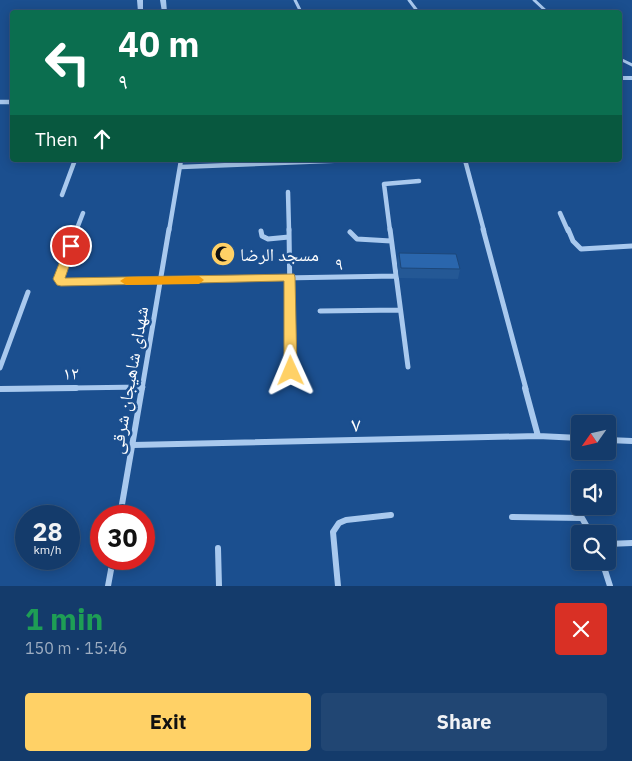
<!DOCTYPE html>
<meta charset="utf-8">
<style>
:root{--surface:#143b6b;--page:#214673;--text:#f1f3f6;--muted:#9dadc1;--line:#33557e;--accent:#ffd166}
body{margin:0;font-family:"IBM Plex Sans","Noto Naskh Arabic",sans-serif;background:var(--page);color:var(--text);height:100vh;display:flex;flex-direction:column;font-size:19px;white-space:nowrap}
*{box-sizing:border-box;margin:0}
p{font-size:16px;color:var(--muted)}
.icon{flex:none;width:28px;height:28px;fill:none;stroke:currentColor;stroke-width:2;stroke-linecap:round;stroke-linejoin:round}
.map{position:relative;height:586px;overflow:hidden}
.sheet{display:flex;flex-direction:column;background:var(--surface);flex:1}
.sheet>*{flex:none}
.banner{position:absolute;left:10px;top:10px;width:612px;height:152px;border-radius:5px;box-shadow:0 2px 12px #0003,0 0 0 1px var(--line);background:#0b6e4f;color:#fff;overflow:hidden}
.needle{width:32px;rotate:236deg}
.controls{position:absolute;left:571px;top:415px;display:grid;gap:10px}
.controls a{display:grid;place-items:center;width:45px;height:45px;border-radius:5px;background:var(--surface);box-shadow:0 2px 12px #0003,0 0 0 1px var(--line);font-size:25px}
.speed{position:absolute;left:15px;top:505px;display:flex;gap:10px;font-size:25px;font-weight:700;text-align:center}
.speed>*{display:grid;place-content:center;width:65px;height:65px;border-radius:50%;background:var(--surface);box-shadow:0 2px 12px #0003,0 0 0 1px var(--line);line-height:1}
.speed small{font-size:12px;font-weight:400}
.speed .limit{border:8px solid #d22;background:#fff;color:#111}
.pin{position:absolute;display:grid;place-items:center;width:42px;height:42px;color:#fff;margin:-21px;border:2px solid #fff;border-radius:50%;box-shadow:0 1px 5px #0007}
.me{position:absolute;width:55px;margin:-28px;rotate:359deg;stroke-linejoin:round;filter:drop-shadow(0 0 4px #0008)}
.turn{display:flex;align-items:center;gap:18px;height:105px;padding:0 25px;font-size:22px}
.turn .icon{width:65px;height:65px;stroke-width:2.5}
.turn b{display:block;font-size:35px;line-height:42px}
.then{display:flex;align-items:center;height:48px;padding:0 25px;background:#0003;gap:10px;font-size:19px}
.round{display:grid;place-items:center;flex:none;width:52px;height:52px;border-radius:5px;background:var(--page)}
.head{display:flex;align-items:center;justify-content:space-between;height:85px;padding:0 25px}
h1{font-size:30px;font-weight:700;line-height:38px;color:#1e9e55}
.button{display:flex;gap:10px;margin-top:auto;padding:10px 25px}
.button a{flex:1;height:58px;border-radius:5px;background:var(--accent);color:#111;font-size:20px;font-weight:700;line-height:58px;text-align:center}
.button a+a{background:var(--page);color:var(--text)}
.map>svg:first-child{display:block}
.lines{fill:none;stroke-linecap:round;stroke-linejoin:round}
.minor-far3{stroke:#a9c9ee;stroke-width:3}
.minor-far2{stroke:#a9c9ee;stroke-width:4.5}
.minor-far1{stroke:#a9c9ee;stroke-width:5}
.minor{stroke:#a9c9ee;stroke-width:6}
.tertiary{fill:#a9c9ee;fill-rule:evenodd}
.wall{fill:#245895}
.building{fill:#2a66ad;stroke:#1d4779}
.route{fill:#ffd166;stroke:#a68842}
.slow{fill:#f59e0b}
.labels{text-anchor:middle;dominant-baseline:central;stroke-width:5;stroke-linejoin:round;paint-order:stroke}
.poi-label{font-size:18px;fill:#fff;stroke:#1b4f8f;text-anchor:start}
.street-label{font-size:18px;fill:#fff;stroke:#1b4f8f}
.near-street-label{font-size:21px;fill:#fff;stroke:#1b4f8f}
</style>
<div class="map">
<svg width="632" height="586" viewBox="0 0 632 586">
<rect width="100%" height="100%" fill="#1b4f8f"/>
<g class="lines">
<path class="minor-far3" d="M 295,0 L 301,12
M 409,0 L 418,12
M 534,0 L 547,12
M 620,59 L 632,65
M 0,102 L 12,102"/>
<path class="minor-far2" d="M 0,102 L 12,102
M 465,160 L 484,231
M 181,167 L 353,160
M 288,192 L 289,231
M 62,195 L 75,160
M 560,213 L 568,231
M 76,231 L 83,213
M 169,231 L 181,160
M 390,231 L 384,184 L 419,181"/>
<path class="minor-far1" d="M 77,229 L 58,279 L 61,282 L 396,276
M 289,229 L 291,371
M 390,229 L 408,367
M 483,229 L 526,389
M 568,229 L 573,241 L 581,249 L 632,246
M 261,231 L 262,236 L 268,239 L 289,237
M 350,232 L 357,239 L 391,241
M 320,311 L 400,310
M 0,368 L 28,292
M 0,389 L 143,387
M 142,389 L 169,229"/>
<path class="minor" d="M 525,388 L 538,436
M 0,389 L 76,388
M 608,440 L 632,441
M 133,445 L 538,436 L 580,438
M 120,516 L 142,388
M 512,517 L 582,518 L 591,534
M 608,544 L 632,543
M 218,548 L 219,586
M 602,561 L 610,586
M 108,586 L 113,559
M 338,586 L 333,532 L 339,523 L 346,520 L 391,515"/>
<path class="tertiary" d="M 137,0 L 143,0 L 143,12 L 138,12 Z
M 160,0 L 166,0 L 167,12 L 162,12 Z
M 620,76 L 632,76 L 632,80 L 620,80 Z"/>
</g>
<path class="wall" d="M 399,253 L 460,269 L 458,279 L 399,278 L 397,263 Z"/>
<path class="building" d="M 399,253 L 456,254 L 460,269 L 401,268 Z"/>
<path class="route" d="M 71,242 L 76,246 L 65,278 L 294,274 L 295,277 L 297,371 L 295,375 L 291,377 L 286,375 L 284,371 L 284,281 L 61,286 L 57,285 L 53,279 L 66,246 Z"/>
<path class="slow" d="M 199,276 L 204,280 L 199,284 L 126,285 L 120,281 L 126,277 Z"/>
<defs>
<g id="mosque-disc" transform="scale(1.25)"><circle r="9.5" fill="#ffd166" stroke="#1b4f8f"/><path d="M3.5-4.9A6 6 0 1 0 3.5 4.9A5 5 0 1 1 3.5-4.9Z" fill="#111"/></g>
</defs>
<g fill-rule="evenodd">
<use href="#mosque-disc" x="223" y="254"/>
</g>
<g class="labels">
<g class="poi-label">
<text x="240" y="254">مسجد الرضا</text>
</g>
<g class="street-label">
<text x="339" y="263">۹</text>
<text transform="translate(71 373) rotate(-1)">۱۲</text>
<text transform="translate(129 380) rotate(-80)">شهدای شاهیجان شرقی</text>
</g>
<g class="near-street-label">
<text transform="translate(356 424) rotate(-1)">۷</text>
</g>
</g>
</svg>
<div class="controls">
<a><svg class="needle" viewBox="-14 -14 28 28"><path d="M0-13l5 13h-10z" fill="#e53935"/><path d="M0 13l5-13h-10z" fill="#9dadc1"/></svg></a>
<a><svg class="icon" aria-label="sound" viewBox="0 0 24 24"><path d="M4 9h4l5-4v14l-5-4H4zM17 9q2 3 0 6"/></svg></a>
<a><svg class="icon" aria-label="search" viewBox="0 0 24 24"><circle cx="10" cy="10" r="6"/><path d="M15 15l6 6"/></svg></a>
</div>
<div class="speed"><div>28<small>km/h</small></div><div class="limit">30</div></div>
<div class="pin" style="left:71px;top:246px;background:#d93025"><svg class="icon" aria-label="arrive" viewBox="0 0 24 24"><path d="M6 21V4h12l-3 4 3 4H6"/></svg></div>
<svg class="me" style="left:291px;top:371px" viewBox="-20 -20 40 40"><path d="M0-17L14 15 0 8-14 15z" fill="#ffd166" stroke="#fff" stroke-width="4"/></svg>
<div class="banner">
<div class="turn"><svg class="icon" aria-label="left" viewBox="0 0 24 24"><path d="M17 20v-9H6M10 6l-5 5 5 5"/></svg><div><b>40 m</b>۹</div></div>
<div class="then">Then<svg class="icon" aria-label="ahead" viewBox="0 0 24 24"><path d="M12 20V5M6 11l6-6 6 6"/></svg></div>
</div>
</div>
<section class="sheet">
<div class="head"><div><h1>1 min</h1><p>150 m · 15:46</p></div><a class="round" style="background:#d93025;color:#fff"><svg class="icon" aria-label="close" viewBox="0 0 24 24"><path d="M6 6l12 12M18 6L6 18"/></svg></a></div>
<div class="button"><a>Exit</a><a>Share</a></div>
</section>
